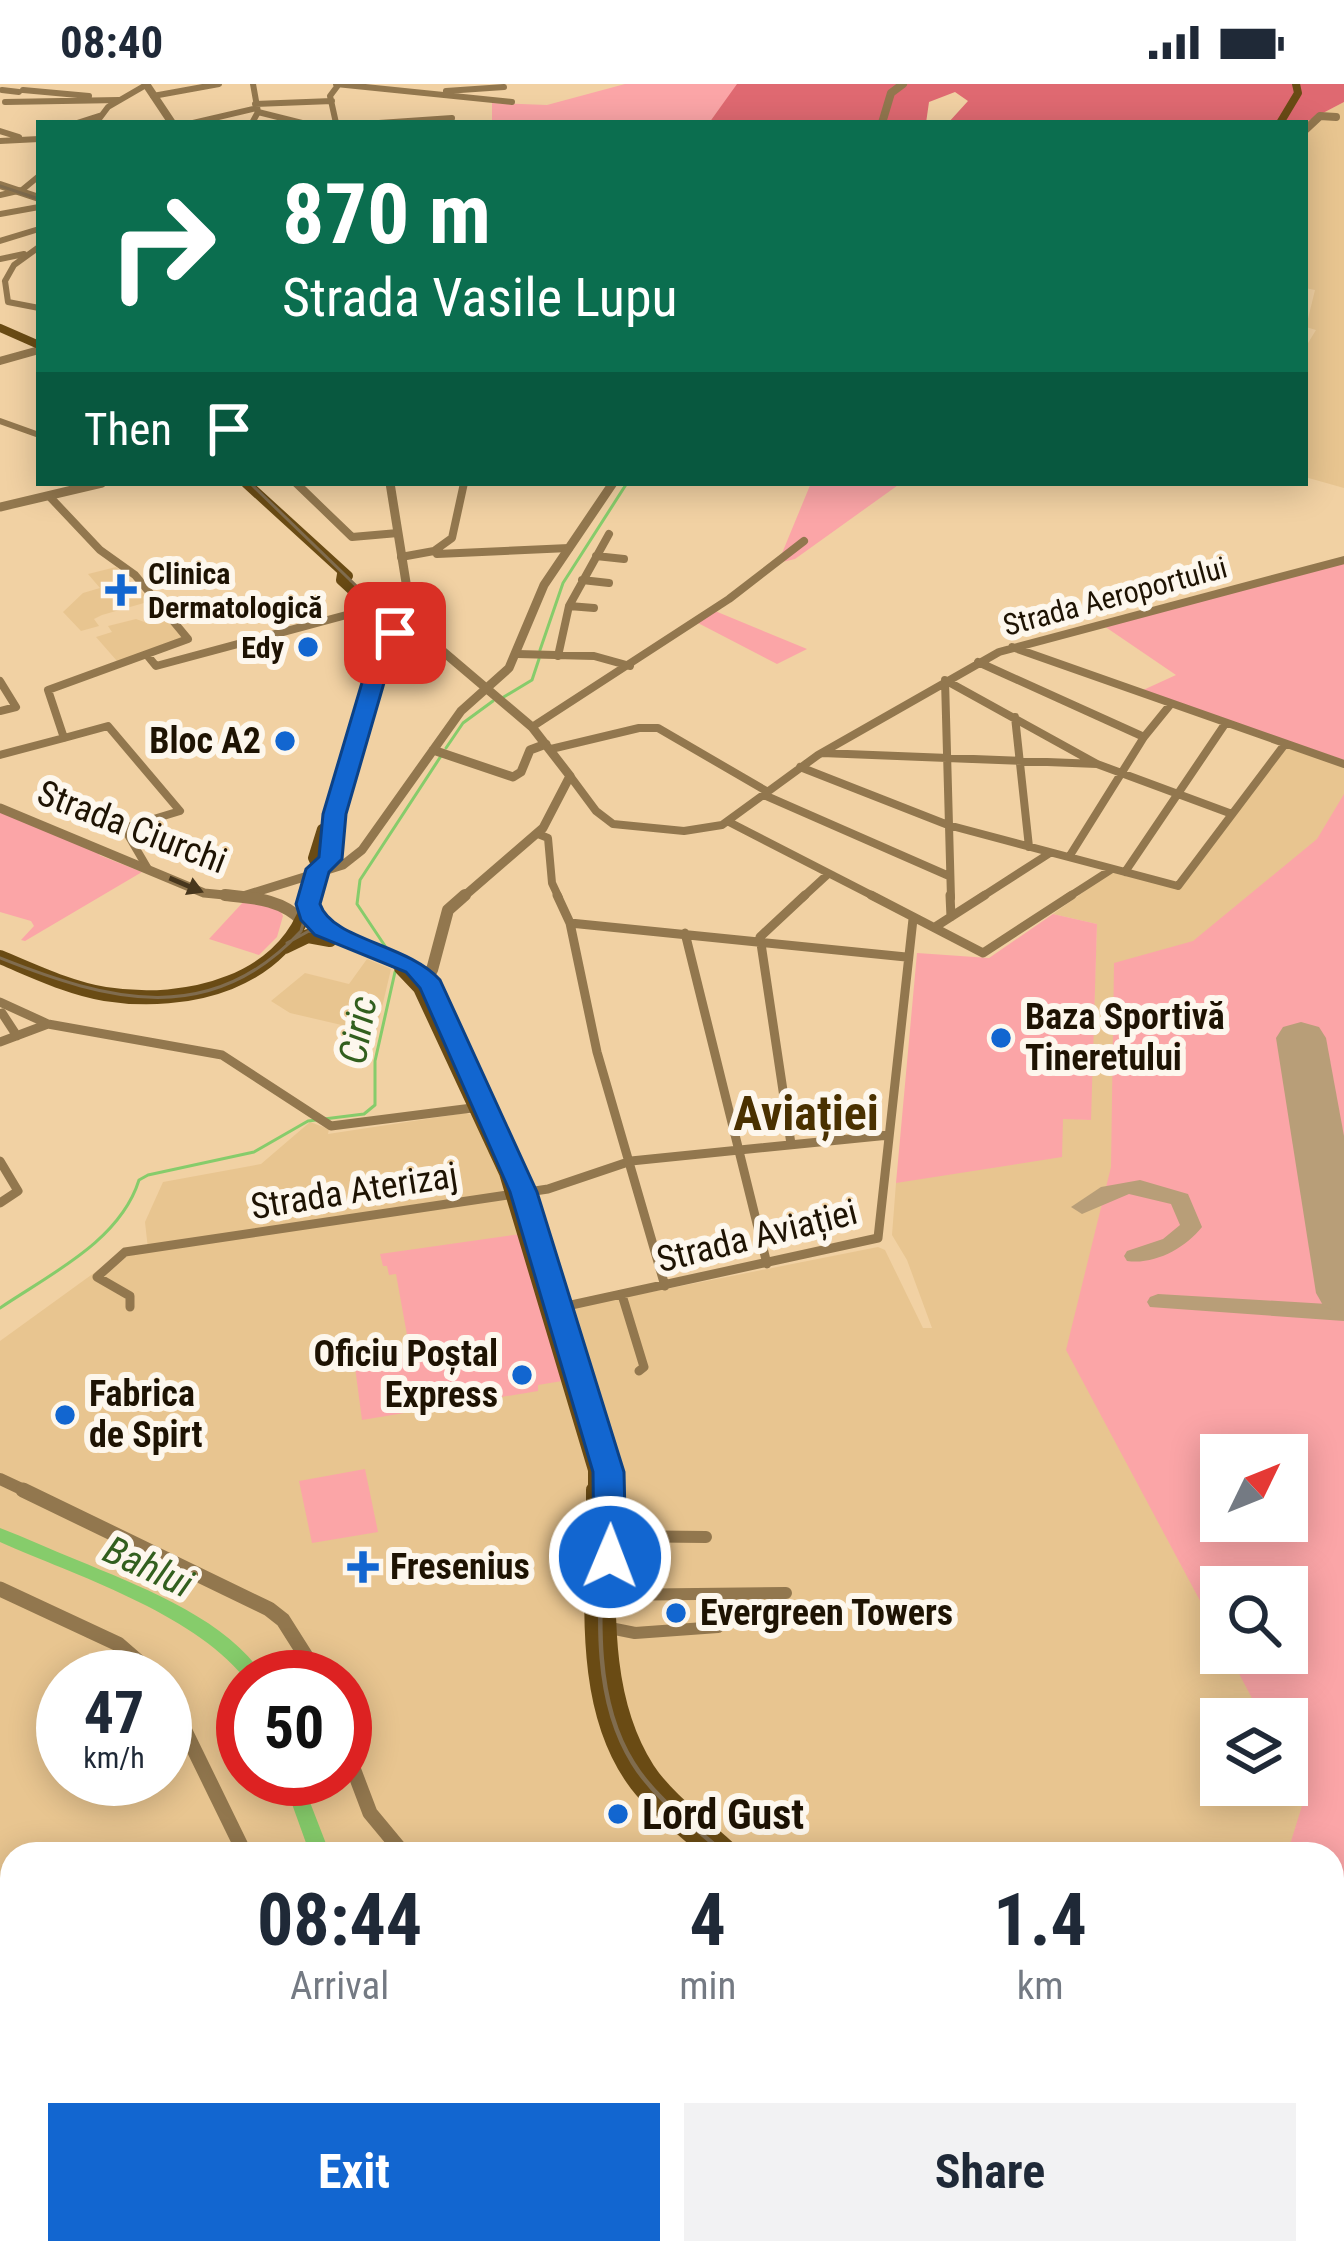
<!DOCTYPE html>
<meta charset="utf-8">
<style>
:root{--surface:#fff;--page:#f2f2f3;--text:#1f2937;--muted:#747a83;--accent:#1266d0}
body{margin:0;font-family:"Roboto Condensed",sans-serif;background:var(--page);color:var(--text);height:100vh;display:flex;flex-direction:column;font-size:45px;white-space:nowrap}
*{box-sizing:border-box;margin:0}
p{font-size:39px;color:var(--muted)}
.icon{flex:none;width:66px;height:66px;fill:none;stroke:currentColor;stroke-width:2;stroke-linecap:round;stroke-linejoin:round}
.map{position:relative;flex:1;overflow:hidden}
.sheet{position:absolute;left:0px;top:1758px;width:1344px;height:423px;display:flex;flex-direction:column;background:var(--surface);border-radius:36px 36px 0 0;box-shadow:0 6px 30px #0003}
.sheet>*{flex:none}
.top-card{position:absolute;left:36px;top:36px;width:1272px;height:366px;border-radius:0px;box-shadow:0 6px 30px #0003;background:#0b6e4f;color:#fff;overflow:hidden}
.needle{width:78px;rotate:47deg}
.buttons{position:absolute;left:1200px;top:1350px;display:grid;gap:24px}
.buttons a{display:grid;place-items:center;width:108px;height:108px;border-radius:0px;background:var(--surface);box-shadow:0 6px 30px #0003;font-size:60px}
.speed{position:absolute;left:36px;top:1566px;display:flex;gap:24px;font-size:60px;font-weight:700;text-align:center}
.speed>*{display:grid;place-content:center;width:156px;height:156px;border-radius:50%;background:var(--surface);box-shadow:0 6px 30px #0003;line-height:1}
.speed small{font-size:30px;font-weight:400}
.speed .limit{border:18px solid #d22;background:#fff;color:#111}
.pin{position:absolute;display:grid;place-items:center;width:102px;height:102px;color:#fff;margin:-51px;border-radius:24px;box-shadow:0 6px 18px #0006}
.me{position:absolute;width:132px;margin:-66px;rotate:1deg;stroke-linejoin:round;filter:drop-shadow(0 0 9px #0008)}
.turn{display:flex;align-items:center;gap:42px;height:252px;padding:0 48px;font-size:54px}
.turn .icon{width:156px;height:156px;stroke-width:2.5}
.turn b{display:block;font-size:84px;line-height:102px}
.then{display:flex;align-items:center;height:114px;padding:0 48px;background:#0003;gap:24px;font-size:45px}
.eta{display:flex;justify-content:space-evenly;align-items:center;height:204px;text-align:center}
.eta b{font-size:72px;font-weight:700;line-height:84px}
.action{display:flex;gap:24px;margin-top:auto;padding:24px 48px}
.action a{flex:1;height:138px;border-radius:0px;background:var(--accent);color:#fff;font-size:48px;font-weight:700;line-height:138px;text-align:center}
.action a+a{background:var(--page);color:var(--text)}
.status{display:flex;justify-content:space-between;align-items:center;height:84px;padding:0 60px;background:var(--surface);direction:ltr}
.status svg{height:33px;fill:currentColor}
.map>svg:first-child{display:block}
.built{fill:#e8c590;fill-rule:evenodd}
.green{fill:#fba5a7;fill-rule:evenodd}
.forest{fill:#df6971}
.lines{fill:none;stroke-linecap:round;stroke-linejoin:round}
.stream{stroke:#86cc6b;stroke-width:3}
.river{fill:#86cc6b;fill-rule:evenodd}
.taxiway{fill:#b89e78;fill-rule:evenodd}
.runway{fill:#b89e78;fill-rule:evenodd}
.minor-far3{stroke:#92774e;stroke-width:6}
.minor-far2{stroke:#92774e;stroke-width:8}
.minor-far1{stroke:#92774e;stroke-width:9}
.minor{stroke:#92774e;stroke-width:12}
.tertiary-far3{stroke:#92774e;stroke-width:8}
.tertiary-far2{stroke:#92774e;stroke-width:9}
.tertiary-far1{stroke:#92774e;stroke-width:12}
.tertiary{stroke:#92774e;stroke-width:15}
.secondary-far3{stroke:#6a4b14;stroke-width:8}
.secondary-far2{stroke:#6a4b14;stroke-width:10}
.secondary-far1{stroke:#6a4b14;stroke-width:14}
.secondary{stroke:#6a4b14;stroke-width:18}
.tram-far1{stroke:#806c4e;stroke-width:3}
.tram{stroke:#806c4e;stroke-width:4.5}
.rail{stroke:#806c4e;stroke-width:4.5}
.oneway{fill:#47361d}
.route{fill:#1266d0;stroke:#0c4287;stroke-width:3}
.poi-dot{fill:#1266d0;stroke:#fdf7ed;stroke-width:4.5}
.labels{text-anchor:middle;dominant-baseline:central;stroke-width:12;stroke-linejoin:round;paint-order:stroke}
.far-poi-label{font-size:30px;font-weight:bold;fill:#1e1303;stroke:#fdf7ed;text-anchor:start}
.far-street-label{font-size:30px;fill:#1e1303;stroke:#fdf7ed}
.poi-label{font-size:36px;font-weight:bold;fill:#1e1303;stroke:#fdf7ed;text-anchor:start}
.street-label{font-size:36px;fill:#1e1303;stroke:#fdf7ed}
.water-label{font-size:39px;font-style:italic;fill:#325f1e;stroke:#fdf7ed}
.near-poi-label{font-size:42px;font-weight:bold;fill:#1e1303;stroke:#fdf7ed;text-anchor:start}
.district-label{font-size:48px;font-weight:bold;fill:#4a3100;stroke:#fdf7ed}
</style>
<div class="status"><b>08:40</b><svg viewBox="0 0 49 12"><path d="M0 12V9h3v3zM5 12V6h3v6zM10 12V3h3v9zM15 12V0h3v12zM26 1h20v11H26zM47 4h2v5h-2z"/></svg></div>
<div class="map">
<svg width="1344" height="2180" viewBox="0 0 1344 2180">
<rect width="100%" height="100%" fill="#f1d1a3"/>
<path class="built" d="M 1344,18 L 1344,404 L 1305,393 L 1305,264 L 1316,246 L 1306,243 L 1315,206 L 1305,204 L 1304,39 Z
M 116,483 L 151,517 L 102,531 L 94,535 L 99,542 L 81,547 L 63,528 L 83,509 L 100,504 L 88,490 Z
M 170,534 L 185,551 L 181,558 L 117,577 L 96,553 L 112,548 L 108,542 L 136,535 L 147,539 Z
M 1286,664 L 1344,682 L 1344,1751 L 1307,1710 L 1287,1770 L 12,1770 L 12,2169 L 1332,2169 L 1332,2089 L 1344,2094 L 1344,2180 L 0,2180 L 0,1257 L 123,1168 L 148,1165 L 145,1138 L 163,1098 L 261,1080 L 310,1038 L 329,1045 L 328,1050 L 466,1029 L 483,1035 L 492,1076 L 523,1140 L 545,1229 L 878,1163 L 885,1166 L 923,1244 L 932,1244 L 907,1176 L 892,1151 L 896,1099 L 1063,1034 L 1090,1036 L 1097,840 L 1053,830 L 1113,787 L 1180,805 ZM 1221,1371 L 1287,1371 L 1287,1437 L 1221,1437 ZM 1221,1503 L 1287,1503 L 1287,1569 L 1221,1569 ZM 63,1593 L 165,1593 L 165,1695 L 63,1695 ZM 243,1593 L 345,1593 L 345,1695 L 243,1695 ZM 1221,1635 L 1287,1635 L 1287,1701 L 1221,1701 Z
M 367,875 L 391,885 L 376,949 L 290,929 L 271,917 L 305,889 L 349,900 Z"/>
<path class="green" d="M 625,0 L 738,0 L 709,39 L 492,39 L 492,19 L 547,21 Z
M 811,399 L 901,399 L 795,475 L 778,479 Z
M 1344,479 L 1344,676 L 1141,607 L 1176,591 L 1104,542 Z
M 715,527 L 807,565 L 777,580 L 698,539 Z
M 1344,710 L 1344,1890 L 1332,1884 L 1332,1770 L 1287,1770 L 1306,1709 L 1287,1681 L 1287,1635 L 1258,1635 L 1253,1616 L 1228,1569 L 1287,1569 L 1287,1503 L 1221,1503 L 1221,1556 L 1066,1266 L 1111,1083 L 1114,879 L 1193,857 L 1317,755 ZM 1221,1371 L 1287,1371 L 1287,1437 L 1221,1437 Z
M 0,724 L 102,767 L 99,771 L 142,788 L 25,857 L 21,856 L 34,842 L 31,837 L 0,828 Z
M 246,815 L 279,824 L 283,832 L 277,853 L 259,871 L 209,855 Z
M 1053,830 L 1097,840 L 1091,1036 L 1063,1035 L 1062,1073 L 896,1099 L 917,869 L 989,874 Z
M 521,1150 L 562,1297 L 538,1301 L 538,1307 L 362,1336 L 355,1283 L 411,1273 L 396,1190 L 389,1191 L 387,1182 L 383,1182 L 380,1170 Z
M 365,1385 L 378,1448 L 312,1459 L 299,1397 Z"/>
<path class="forest" d="M 737,0 L 1344,0 L 1344,18 L 1304,39 L 948,39 L 968,17 L 955,8 L 929,18 L 926,39 L 709,39 Z"/>
<g class="lines">
<path class="stream" d="M 540,566 L 563,499 L 627,399
M 502,614 L 532,596 L 539,575
M 446,664 L 463,639 L 493,617
M 389,868 L 357,820 L 360,796 L 441,672
M 0,1224 C 50,1190 120,1157 139,1096 L 148,1091 L 254,1068 L 308,1037 L 364,1030 L 375,1021 L 375,977 L 395,888"/>
<path class="river" d="M 0,1444 C 26,1454 52,1466 77,1476 C 139,1502 228,1535 264,1593 L 244,1593 C 190,1528 77,1492 0,1458 Z
M 283,1695 L 301,1695 L 330,1770 L 310,1770 Z
M 863,2169 C 878,2169 894,2164 901,2180 C 886,2180 870,2180 863,2169 Z"/>
<path class="taxiway" d="M 1140,1096 L 1188,1110 L 1202,1143 C 1185,1164 1155,1181 1127,1177 L 1124,1172 L 1127,1167 L 1163,1155 L 1180,1141 L 1171,1120 L 1129,1110 L 1082,1130 L 1071,1123 L 1101,1103 Z
M 1158,1210 L 1344,1221 L 1344,1237 L 1150,1223 L 1147,1218 L 1150,1213 Z"/>
<path class="runway" d="M 1301,938 L 1319,943 L 1326,954 L 1344,1052 L 1344,1229 L 1324,1223 L 1316,1209 L 1276,954 L 1283,943 Z"/>
<path class="minor-far3" d="M 336,0 L 512,18
M 2,6 L 19,8
M 23,6 L 89,12
M 446,7 L 504,3
M 153,12 L 219,0
M 5,18 L 119,16
M 255,20 L 332,17
M 258,28 L 302,39
M 77,39 L 102,31
M 96,39 L 108,23 L 146,1
M 193,39 L 257,24
M 252,39 L 258,28 L 253,0
M 336,39 L 330,12 L 339,0
M 379,39 L 452,34
M 0,47 L 19,53
M 0,57 L 39,55
M 0,111 L 22,106 L 39,92
M 0,130 L 39,123
M 0,157 L 39,145
M 0,175 L 24,170
M 5,197 L 8,218 L 39,224
M 5,197 L 14,181 L 39,163
M 0,337 L 39,351"/>
<path class="minor-far2" d="M 296,399 L 352,453 L 398,449
M 437,470 L 569,464
M 596,472 L 624,475
M 401,473 L 434,467 L 452,454 L 464,399
M 582,496 L 609,499
M 569,522 L 594,524
M 1012,563 L 1344,680
M 517,570 L 594,572 L 630,582
M 147,571 L 156,582 L 380,522
M 558,572 L 569,522 L 609,450
M 978,578 L 1144,653
M 0,597 L 16,623 L 0,627
M 1015,633 L 1029,763
M 532,643 L 729,515 L 804,457
M 64,654 L 108,642 L 180,727 L 124,744 L 148,785
M 551,665 L 639,644 L 658,644 L 768,708
M 822,669 L 1097,680
M 0,671 L 64,654 L 48,606 L 188,555 L 135,491 L 100,466 L 49,412
M 800,683 L 948,741 L 1178,802 L 1285,660
M 570,692 L 596,727 L 613,740 L 684,747 L 722,741 L 818,671 L 999,568 L 1344,476
M 764,711 L 949,792
M 729,738 L 877,814
M 538,750 L 548,754 L 552,799 L 559,814
M 1069,773 L 1144,653 L 1170,621
M 1125,788 L 1225,640
M 802,814 L 827,791
M 951,814 L 945,596 L 1097,680 L 1232,730
M 980,814 L 1050,769
M 1067,814 L 1112,785"/>
<path class="minor-far1" d="M 557,811 L 570,839 L 597,968 L 665,1202
M 871,811 L 983,869 L 1072,811
M 950,811 L 951,833
M 570,839 L 906,873
M 935,843 L 985,811
M 685,849 L 767,1180
M 0,918 L 48,940 L 222,971 L 331,1042 L 480,1023
M 2,929 L 17,952
M 0,958 L 48,940
M 791,1060 L 760,853 L 805,811
M 0,1077 L 18,1107 L 0,1119
M 622,1211 L 644,1283 L 639,1287
M 130,1223 L 130,1212 L 97,1193 L 125,1168 L 548,1105 L 631,1077 L 889,1051
M 553,1225 L 878,1154 L 913,835"/>
<path class="minor" d="M 609,1452 L 706,1453
M 606,1511 L 786,1509
M 610,1544 L 635,1549 L 718,1543"/>
<path class="tertiary-far3" d="M 146,0 L 172,39
M 882,39 L 891,9 L 903,0
M 1305,46 L 1320,32 L 1336,33
M 0,101 L 39,114
M 0,277 L 39,266"/>
<path class="tertiary-far2" d="M 390,399 L 413,542 L 532,643 L 570,692 L 543,744 L 462,814
M 0,423 L 102,399
M 433,666 L 513,693 L 521,688 L 530,666 L 546,660
M 0,724 L 204,809 L 255,814
M 243,812 L 343,781 L 362,766 L 461,627 L 509,584 L 544,501 L 613,399"/>
<path class="tertiary-far1" d="M 225,811 C 254,814 281,815 303,837
M 416,894 L 432,886 L 448,826 L 465,811
M 0,1395 L 30,1409"/>
<path class="tertiary" d="M 23,1406 L 269,1525 L 283,1536 L 319,1593
M 0,1505 L 118,1560 L 156,1593
M 165,1606 L 245,1770
M 345,1663 L 370,1729 L 404,1770
M 735,2169 L 751,2180
M 988,2169 L 1004,2180"/>
<path class="secondary-far3" d="M 1280,39 L 1298,9 L 1296,0
M 0,244 L 39,261"/>
<path class="secondary-far2" d="M 246,399 L 348,492
M 380,575 L 394,553 L 386,528
M 318,785 L 313,774 L 322,745 L 331,741 L 364,634 L 382,549 L 377,529 L 341,496 L 342,490
M 310,814 L 334,756 L 336,746 L 331,741"/>
<path class="secondary-far1" d="M 308,820 L 328,846 L 424,891 L 517,1090 L 608,1388 L 608,1409
M 285,863 L 308,852 L 330,856
M 0,873 C 34,887 69,904 105,910 C 186,923 288,899 311,811
M 401,884 L 420,904 L 506,1089 L 595,1386 L 595,1409"/>
<path class="secondary" d="M 595,1406 C 596,1500 578,1620 638,1699 C 658,1725 689,1747 713,1770
M 608,1406 C 609,1499 594,1605 646,1686 C 666,1717 705,1744 732,1770
M 1332,2067 L 1344,2072
M 1332,2083 L 1344,2088
M 1014,2180 L 1021,2169"/>
<path class="tram-far1" d="M 0,102 L 39,115
M 287,859 L 309,847 L 339,852 L 390,873 L 425,899 L 513,1089 L 601,1378 L 606,1409
M 0,874 C 108,917 211,945 301,847 L 389,544 L 378,523 L 250,399"/>
<path class="tram" d="M 606,1406 C 604,1493 584,1601 633,1679 C 655,1715 694,1742 725,1770
M 1332,2073 L 1344,2078"/>
<path class="rail" d="M 0,1889 L 12,1910
M 0,2113 L 12,2135
M 0,2149 L 12,2168
M 30,2169 L 36,2180"/>
</g>
<defs><path id="oneway-solid" d="M-6-.8H1V-3.2L6.5 0L1 3.2V.8H-6Z" transform="scale(3)"/></defs>
<use class="oneway" href="#oneway-solid" transform="translate(186 801) rotate(23)"/>
<path class="route" d="M 395,543 L 406,549 L 401,566 L 390,578 L 346,730 L 342,775 L 329,788 L 320,820 C 332,856 408,860 440,896 L 537,1108 L 624,1388 L 626,1473 L 621,1481 L 598,1481 L 594,1473 L 593,1388 L 510,1108 L 420,904 L 406,888 L 315,851 L 301,836 L 296,820 L 306,785 L 319,773 L 323,730 L 369,575 L 381,564 L 388,545 Z"/>
<g class="poi-dot">
<path d="M115 488h12v12h12v12h-12v12h-12v-12h-12v-12h12z"/>
<circle cx="308" cy="563" r="12"/>
<circle cx="285" cy="657" r="12"/>
<circle cx="1001" cy="954" r="12"/>
<circle cx="522" cy="1291" r="12"/>
<circle cx="65" cy="1331" r="12"/>
<path d="M357 1465h12v12h12v12h-12v12h-12v-12h-12v-12h12z"/>
<circle cx="676" cy="1529" r="12"/>
<circle cx="618" cy="1730" r="12"/>
</g>
<g class="labels">
<g class="far-poi-label">
<text x="148" y="489">Clinica<tspan x="148" dy="34">Dermatologică</tspan></text>
<text x="284" y="563" text-anchor="end">Edy</text>
</g>
<g class="far-street-label">
<text transform="translate(1115 512) rotate(-15)">Strada Aeroportului</text>
</g>
<g class="poi-label">
<text x="261" y="657" text-anchor="end">Bloc A2</text>
<text x="1025" y="933">Baza Sportivă<tspan x="1025" dy="41">Tineretului</tspan></text>
<text x="498" y="1270" text-anchor="end">Oficiu Poștal<tspan x="498" dy="41">Express</tspan></text>
<text x="89" y="1310">Fabrica<tspan x="89" dy="41">de Spirt</tspan></text>
<text x="390" y="1483">Fresenius</text>
<text x="700" y="1529">Evergreen Towers</text>
</g>
<g class="street-label">
<text transform="translate(132 743) rotate(21)">Strada Ciurchi</text>
<text transform="translate(354 1107) rotate(-9)">Strada Aterizaj</text>
<text transform="translate(757 1152) rotate(-14)">Strada Aviației</text>
</g>
<g class="water-label">
<text transform="translate(358 946) rotate(-80)">Ciric</text>
<text transform="translate(148 1483) rotate(25)">Bahlui</text>
</g>
<g class="near-poi-label">
<text x="642" y="1730">Lord Gust</text>
</g>
<g class="district-label">
<text x="806" y="1029">Aviației</text>
</g>
</g>
</svg>
<div class="buttons">
<a><svg class="needle" viewBox="-14 -14 28 28"><path d="M0-13l5 13h-10z" fill="#e53935"/><path d="M0 13l5-13h-10z" fill="#747a83"/></svg></a>
<a><svg class="icon" aria-label="search" viewBox="0 0 24 24"><circle cx="10" cy="10" r="6"/><path d="M15 15l6 6"/></svg></a>
<a><svg class="icon" aria-label="layers" viewBox="0 0 24 24"><path d="M12 4l9 5-9 5-9-5zM3 14l9 5 9-5"/></svg></a>
</div>
<div class="speed"><div>47<small>km/h</small></div><div class="limit">50</div></div>
<div class="pin" style="left:395px;top:549px;background:#d93025"><svg class="icon" aria-label="arrive" viewBox="0 0 24 24"><path d="M6 21V4h12l-3 4 3 4H6"/></svg></div>
<svg class="me" style="left:610px;top:1473px" viewBox="-20 -20 40 40"><circle r="17" fill="#1266d0" stroke="#fff" stroke-width="3"/><path d="M0-11L8 9 0 5-8 9z" fill="#fff"/></svg>
<div class="top-card">
<div class="turn"><svg class="icon" aria-label="right" viewBox="0 0 24 24"><path d="M7 20v-9h11M14 6l5 5-5 5"/></svg><div><b>870 m</b>Strada Vasile Lupu</div></div>
<div class="then">Then<svg class="icon" aria-label="arrive" viewBox="0 0 24 24"><path d="M6 21V4h12l-3 4 3 4H6"/></svg></div>
</div>
<section class="sheet">
<div class="eta">
<div><b>08:44</b><p>Arrival</p></div>
<div><b>4</b><p>min</p></div>
<div><b>1.4</b><p>km</p></div>
</div>
<div class="action"><a>Exit</a><a>Share</a></div>
</section>
</div>
